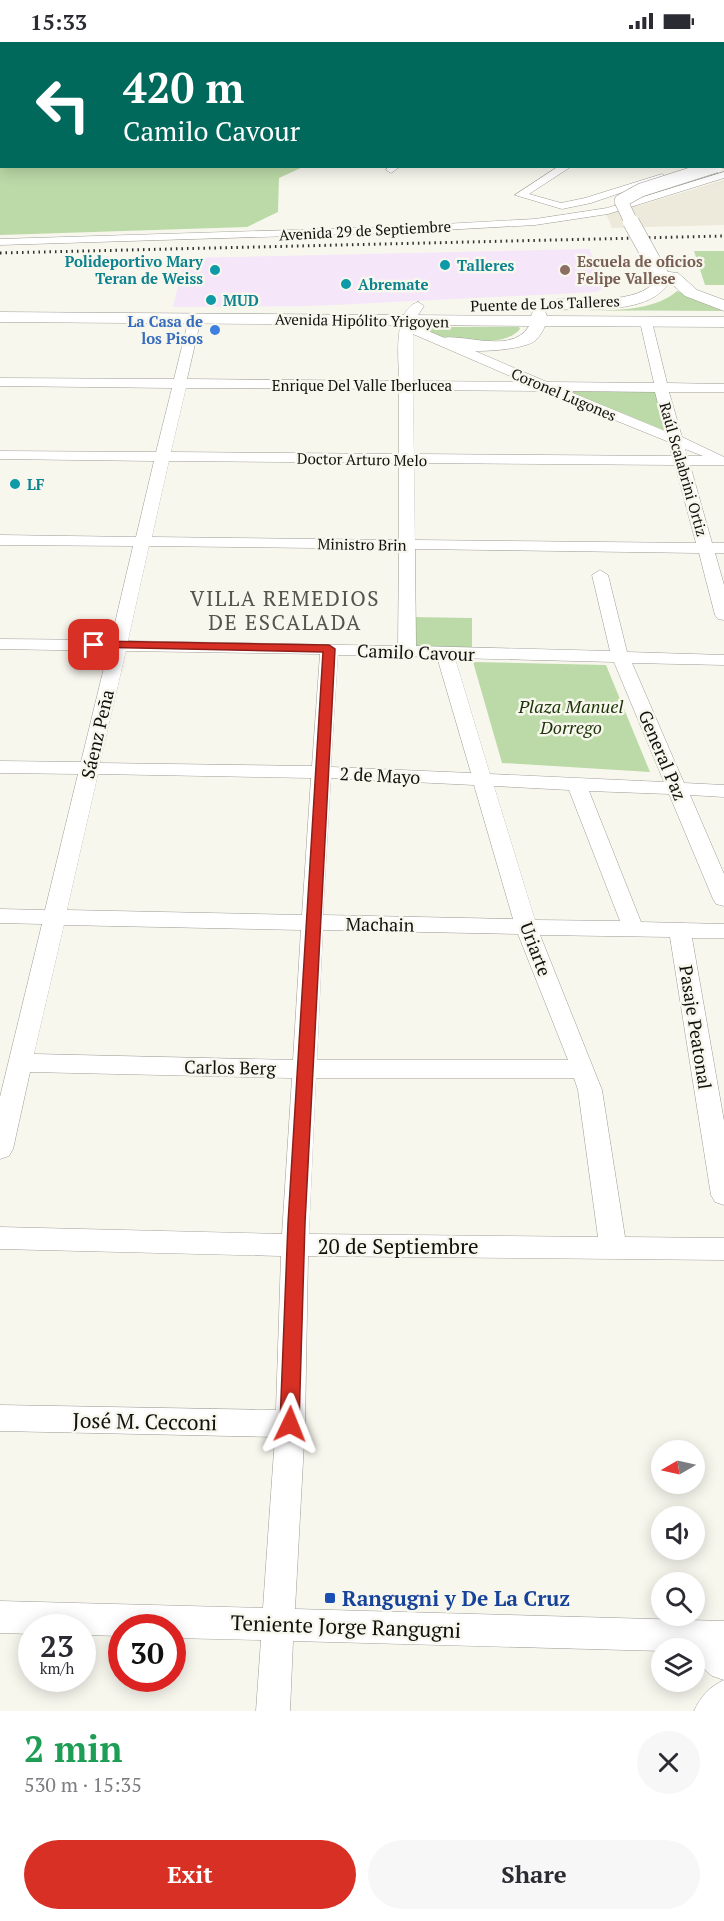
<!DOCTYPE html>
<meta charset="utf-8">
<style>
:root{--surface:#fff;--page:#f7f7f7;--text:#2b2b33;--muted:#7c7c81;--accent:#d93025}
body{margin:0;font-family:"PT Serif",serif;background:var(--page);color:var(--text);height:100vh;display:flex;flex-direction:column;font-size:22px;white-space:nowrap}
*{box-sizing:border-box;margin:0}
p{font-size:20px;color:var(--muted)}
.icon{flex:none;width:33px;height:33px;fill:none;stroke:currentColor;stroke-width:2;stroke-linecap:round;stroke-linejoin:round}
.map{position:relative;height:1669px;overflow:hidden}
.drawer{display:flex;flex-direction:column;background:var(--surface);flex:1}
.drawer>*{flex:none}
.guide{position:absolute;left:0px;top:0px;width:724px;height:126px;box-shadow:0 3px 15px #0003;background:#00695c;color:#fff;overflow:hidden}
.needle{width:39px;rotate:261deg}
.buttons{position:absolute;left:651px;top:1398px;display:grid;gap:12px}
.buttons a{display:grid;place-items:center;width:54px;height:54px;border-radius:50%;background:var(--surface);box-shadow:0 3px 15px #0003;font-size:30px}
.speed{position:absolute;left:18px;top:1572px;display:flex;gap:12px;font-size:30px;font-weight:700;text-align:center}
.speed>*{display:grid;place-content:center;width:78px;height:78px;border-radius:50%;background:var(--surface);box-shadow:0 3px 15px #0003;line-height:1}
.speed small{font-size:15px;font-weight:400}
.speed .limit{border:9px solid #d22;background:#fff;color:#111}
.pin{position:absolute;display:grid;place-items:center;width:51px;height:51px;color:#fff;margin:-26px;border-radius:12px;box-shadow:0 3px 9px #0006}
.me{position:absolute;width:66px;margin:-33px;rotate:2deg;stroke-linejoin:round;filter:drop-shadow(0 0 4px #0008)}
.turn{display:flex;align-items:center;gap:21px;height:126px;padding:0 24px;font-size:27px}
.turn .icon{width:78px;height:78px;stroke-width:2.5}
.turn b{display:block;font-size:42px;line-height:51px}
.round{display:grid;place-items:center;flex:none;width:63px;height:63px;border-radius:32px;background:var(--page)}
.summary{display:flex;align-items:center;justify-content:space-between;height:102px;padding:0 24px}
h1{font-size:36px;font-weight:700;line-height:45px;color:#1e9e55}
.cta{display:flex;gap:12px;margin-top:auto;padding:12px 24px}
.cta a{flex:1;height:69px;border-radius:36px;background:var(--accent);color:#fff;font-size:24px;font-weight:700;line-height:69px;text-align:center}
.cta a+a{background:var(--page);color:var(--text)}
.status{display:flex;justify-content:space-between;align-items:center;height:42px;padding:0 30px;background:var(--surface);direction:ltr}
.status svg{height:16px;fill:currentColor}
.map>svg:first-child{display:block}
.built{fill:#edeadb}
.education{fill:#f5e6fa}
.green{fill:#bcdaa8}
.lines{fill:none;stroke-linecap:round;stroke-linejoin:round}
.minor-casing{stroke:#9e9c95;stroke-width:1}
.major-casing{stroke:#9e9c95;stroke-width:1}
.minor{fill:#fff;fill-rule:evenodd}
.major{fill:#fff;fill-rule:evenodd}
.rail{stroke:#32312d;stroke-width:3;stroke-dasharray:1.5 4;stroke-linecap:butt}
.major-bridge-far1-casing{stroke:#9e9c95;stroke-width:14;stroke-linecap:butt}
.major-bridge-casing{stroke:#9e9c95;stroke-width:17;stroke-linecap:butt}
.major-bridge-far1{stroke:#fff;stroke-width:13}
.major-bridge{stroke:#fff;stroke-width:16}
.route{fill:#d93025;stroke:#8d1f18;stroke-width:1.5}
.culture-dot{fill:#0f9aa8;stroke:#f8f7ee;stroke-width:2}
.education-dot{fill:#8d6e63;stroke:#f8f7ee;stroke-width:2}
.shop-dot{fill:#3f7fe0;stroke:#f8f7ee;stroke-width:2}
.transit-dot{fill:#1a4fb4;stroke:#f8f7ee;stroke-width:2}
.labels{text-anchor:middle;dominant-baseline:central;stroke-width:5;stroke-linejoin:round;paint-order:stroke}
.far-street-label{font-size:15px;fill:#11100d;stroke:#f8f7ee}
.far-culture-label{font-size:15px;font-weight:bold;fill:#0d838f;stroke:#f8f7ee;text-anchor:start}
.far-education-label{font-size:15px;font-weight:bold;fill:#785e54;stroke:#f8f7ee;text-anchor:start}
.far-shop-label{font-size:15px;font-weight:bold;fill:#366cbe;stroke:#f8f7ee;text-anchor:end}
.street-label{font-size:18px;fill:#11100d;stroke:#f8f7ee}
.park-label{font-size:18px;font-style:italic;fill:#1c3308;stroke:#f8f7ee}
.quarter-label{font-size:21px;letter-spacing:1.5px;fill:#54534c;stroke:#f8f7ee}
.near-street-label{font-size:21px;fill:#11100d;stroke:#f8f7ee}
.near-transit-label{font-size:21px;font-weight:bold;fill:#164399;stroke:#f8f7ee;text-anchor:start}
</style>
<div class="status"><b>15:33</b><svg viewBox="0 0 49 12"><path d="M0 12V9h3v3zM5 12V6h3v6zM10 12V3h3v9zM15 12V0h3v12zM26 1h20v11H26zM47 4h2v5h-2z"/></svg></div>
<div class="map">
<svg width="724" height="1669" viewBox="0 0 724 1669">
<rect width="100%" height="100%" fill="#f8f7ee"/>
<path class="built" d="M 724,138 L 724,183 L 612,186 L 605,169 L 641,163 Z"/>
<path class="education" d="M 589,207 L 608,243 L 597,250 L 314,264 L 173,265 L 185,216 Z"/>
<path class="green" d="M 0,0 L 343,0 L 2,2 L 1,45 Z
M 0,54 L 2,124 L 303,125 L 279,136 L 278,170 L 247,185 L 0,193 Z
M 694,209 L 724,209 L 724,243 L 705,243 Z
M 677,249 L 724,266 L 724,269 L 561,268 C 596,268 650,273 677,249 Z
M 426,285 L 519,285 L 520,287 C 507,304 465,300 446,297 C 438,295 430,290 423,287 Z
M 563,347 L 657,348 L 668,390 Z
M 410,575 L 472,576 L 472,609 L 412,607 Z
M 473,620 L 606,623 L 650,730 L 502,721 Z"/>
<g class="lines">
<g class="minor-casing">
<path id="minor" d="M 344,0 L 355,0 L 343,2 Z
M 457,0 L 473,0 L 475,2 L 458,2 Z
M 620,0 L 629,0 L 619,2 Z
M 679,0 L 695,0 L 697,2 L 680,2 Z
M 723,3 L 724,4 L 724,10 L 723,9 Z
M 723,23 L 724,23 L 724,29 L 723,29 Z
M 723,40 L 724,40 L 724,46 L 723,46 Z
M 723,83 L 724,83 L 724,89 L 723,89 Z
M 723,113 L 724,113 L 724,119 L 723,119 Z
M 389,124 L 401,124 L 391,131 L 386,128 Z
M 559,124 L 572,124 L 529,152 L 561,161 L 585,156 L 662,132 L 667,135 L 591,161 L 562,167 L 515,153 Z
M 724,130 L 724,136 L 608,172 L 535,183 L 389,191 L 0,203 L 0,197 L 389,185 L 535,177 L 607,166 Z
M 418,260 L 424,264 L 412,282 L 547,340 L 654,341 L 640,280 L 646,276 L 652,280 L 667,341 L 724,342 L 724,350 L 669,350 L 682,395 L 724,415 L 724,423 L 690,423 L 712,501 L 724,501 L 724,511 L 715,511 L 724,543 L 724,578 L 718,577 L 715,573 L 699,511 L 415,507 L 416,604 L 610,609 L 592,533 L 600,528 L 608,533 L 627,610 L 724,613 L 724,623 L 632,621 L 684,741 L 724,743 L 724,755 L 690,753 L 724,832 L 724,864 L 716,862 L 713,857 L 669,752 L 589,749 L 641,880 L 724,882 L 724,896 L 692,896 L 724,1079 L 724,1163 L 715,1160 L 711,1153 L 670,895 L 540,893 L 602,1048 L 625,1195 L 724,1196 L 724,1218 L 308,1214 L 305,1382 L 295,1567 L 724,1579 L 724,1638 L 712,1634 L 694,1618 L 694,1606 L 662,1606 L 662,1609 L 293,1599 L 290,1669 L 256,1669 L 261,1598 L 172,1596 L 172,1586 L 122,1586 L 122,1594 L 82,1593 L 82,1586 L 32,1586 L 32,1592 L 0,1591 L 0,1559 L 263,1566 L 275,1395 L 0,1389 L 0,1363 L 276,1368 L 281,1214 L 0,1207 L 0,1185 L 282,1192 L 292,1036 L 30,1030 L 13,1107 L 9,1114 L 0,1117 L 0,1055 L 42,882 L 0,881 L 0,867 L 45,868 L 78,732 L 0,731 L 0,719 L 81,720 L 108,609 L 0,607 L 0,597 L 111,598 L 133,504 L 0,503 L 0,493 L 136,495 L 154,419 L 0,417 L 0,409 L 156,410 L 172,346 L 0,344 L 0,336 L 174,337 L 189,276 L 195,272 L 201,276 L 187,337 L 399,339 C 399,318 392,268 418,260 ZM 413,292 L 524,340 L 413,339 ZM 186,346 L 399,347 L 399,412 L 171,410 ZM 413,348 L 543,349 L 669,400 L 672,414 L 414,412 ZM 568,349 L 655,350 L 665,389 ZM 685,407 L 703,414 L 687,414 ZM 169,419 L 399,421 L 399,498 L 152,495 ZM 414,421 L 675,423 L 696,501 L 415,498 ZM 149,504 L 399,507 L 398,604 L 128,599 ZM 126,609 L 320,612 L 312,724 L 100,721 ZM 338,613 L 437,615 L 471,731 L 331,725 ZM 455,616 L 614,620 L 664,740 L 490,732 ZM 98,732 L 311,736 L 302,873 L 67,868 ZM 331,736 L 474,743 L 513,877 L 323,873 ZM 494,744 L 569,748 L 620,879 L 535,878 ZM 64,883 L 301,888 L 293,1018 L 34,1012 ZM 323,888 L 518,892 L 568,1018 L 317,1018 ZM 316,1036 L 574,1036 L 578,1048 L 598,1195 L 309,1192 Z
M 724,1638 L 724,1669 L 694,1669 C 701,1654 709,1645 724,1638 Z"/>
</g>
<g class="major-casing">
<path id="major" d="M 723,118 L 724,126 L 718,125 L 723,124 Z
M 661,229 L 678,231 L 697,248 L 724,258 L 724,269 L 685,254 L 670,240 C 648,273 593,266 558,267 L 550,262 L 558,257 C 583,257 639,262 655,239 L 653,234 Z
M 539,267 L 545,269 L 547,274 L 724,275 L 724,285 L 545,284 C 543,289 539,295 535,299 C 520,310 447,314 436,300 C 448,284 510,317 529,284 L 0,280 L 0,270 L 531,274 L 533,269 Z"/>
</g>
<use href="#minor" class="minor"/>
<use href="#major" class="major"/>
<path class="rail" d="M 0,211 L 724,194"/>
<g class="major-bridge-far1-casing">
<path id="major-bridge-far1" d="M 632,182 L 621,159 L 641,148 L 716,124"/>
</g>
<g class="major-bridge-casing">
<path id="major-bridge" d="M 631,180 L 661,234"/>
</g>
<use href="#major-bridge-far1" class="major-bridge-far1"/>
<use href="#major-bridge" class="major-bridge"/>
</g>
<path class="route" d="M 94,599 L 329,603 L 335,607 L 305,1181 L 299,1382 L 297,1388 L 290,1391 L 283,1388 L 280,1382 L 288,1181 L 323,610 L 90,605 L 90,600 Z"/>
<g class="culture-dot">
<circle cx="445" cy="223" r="6"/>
<circle cx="215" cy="228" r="6"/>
<circle cx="346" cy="242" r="6"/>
<circle cx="211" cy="258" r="6"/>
<circle cx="15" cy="442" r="6"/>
</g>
<circle class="education-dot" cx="565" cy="228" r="6"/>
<circle class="shop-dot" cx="215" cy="288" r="6"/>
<rect class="transit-dot" x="324" y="1550" width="12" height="12" rx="3"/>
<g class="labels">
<g class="far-street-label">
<text transform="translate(365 188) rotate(-3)">Avenida 29 de Septiembre</text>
<text transform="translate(545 261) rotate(-2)">Puente de Los Talleres</text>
<text transform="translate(362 278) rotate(1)">Avenida Hipólito Yrigoyen</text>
<text x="362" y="343">Enrique Del Valle Iberlucea</text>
<text transform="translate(564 352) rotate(23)">Coronel Lugones</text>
<text transform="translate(362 417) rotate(1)">Doctor Arturo Melo</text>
<text transform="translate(684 427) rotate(74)">Raúl Scalabrini Ortiz</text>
<text transform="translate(362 502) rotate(1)">Ministro Brin</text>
</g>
<g class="far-culture-label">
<text x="203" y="219" text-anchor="end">Polideportivo Mary<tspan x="203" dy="17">Teran de Weiss</tspan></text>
<text x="457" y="223">Talleres</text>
<text x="358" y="242">Abremate</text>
<text x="223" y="258">MUD</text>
<text x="27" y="442">LF</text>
</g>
<g class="far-education-label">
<text x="577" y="219">Escuela de oficios<tspan x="577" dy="17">Felipe Vallese</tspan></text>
</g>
<g class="far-shop-label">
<text x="203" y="279">La Casa de<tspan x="203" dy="17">los Pisos</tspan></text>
</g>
<g class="street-label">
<text transform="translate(416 610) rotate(2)">Camilo Cavour</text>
<text transform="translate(97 692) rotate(-77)">Sáenz Peña</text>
<text transform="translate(663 713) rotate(67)">General Paz</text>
<text transform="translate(380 733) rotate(3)">2 de Mayo</text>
<text transform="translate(380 882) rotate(1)">Machain</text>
<text transform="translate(536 907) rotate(69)">Uriarte</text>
<text transform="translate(696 985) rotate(81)">Pasaje Peatonal</text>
<text transform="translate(230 1025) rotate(1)">Carlos Berg</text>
</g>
<g class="park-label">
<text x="571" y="664">Plaza Manuel<tspan x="571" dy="21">Dorrego</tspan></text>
</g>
<g class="quarter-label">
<text x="285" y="556">VILLA REMEDIOS<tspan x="285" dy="24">DE ESCALADA</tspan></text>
</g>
<g class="near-street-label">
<text x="398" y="1204">20 de Septiembre</text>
<text transform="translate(145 1379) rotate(1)">José M. Cecconi</text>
<text transform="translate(346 1584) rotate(2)">Teniente Jorge Rangugni</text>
</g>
<g class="near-transit-label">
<text x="342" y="1556">Rangugni y De La Cruz</text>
</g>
</g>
</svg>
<div class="buttons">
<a><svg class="needle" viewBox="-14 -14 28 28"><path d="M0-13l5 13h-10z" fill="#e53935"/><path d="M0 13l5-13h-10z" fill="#7c7c81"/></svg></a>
<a><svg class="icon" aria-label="sound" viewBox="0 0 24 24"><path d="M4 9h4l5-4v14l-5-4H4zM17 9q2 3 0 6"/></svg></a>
<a><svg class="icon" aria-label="search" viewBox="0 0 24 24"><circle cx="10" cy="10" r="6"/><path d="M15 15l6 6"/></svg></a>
<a><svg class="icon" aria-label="layers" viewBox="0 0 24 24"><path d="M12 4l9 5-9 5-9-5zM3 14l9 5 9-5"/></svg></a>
</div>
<div class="speed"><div>23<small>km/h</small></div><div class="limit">30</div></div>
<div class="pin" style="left:94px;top:603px;background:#d93025"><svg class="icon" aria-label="arrive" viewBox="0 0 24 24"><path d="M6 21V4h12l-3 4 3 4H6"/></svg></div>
<svg class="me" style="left:290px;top:1382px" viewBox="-20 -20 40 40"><path d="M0-17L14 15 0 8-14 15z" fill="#d93025" stroke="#fff" stroke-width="4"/></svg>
<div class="guide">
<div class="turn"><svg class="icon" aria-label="left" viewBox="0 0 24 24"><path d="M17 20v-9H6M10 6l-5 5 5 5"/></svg><div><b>420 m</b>Camilo Cavour</div></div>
</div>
</div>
<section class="drawer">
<div class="summary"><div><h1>2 min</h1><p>530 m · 15:35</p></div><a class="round"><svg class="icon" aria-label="close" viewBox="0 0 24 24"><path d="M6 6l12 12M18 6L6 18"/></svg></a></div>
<div class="cta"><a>Exit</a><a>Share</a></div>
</section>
